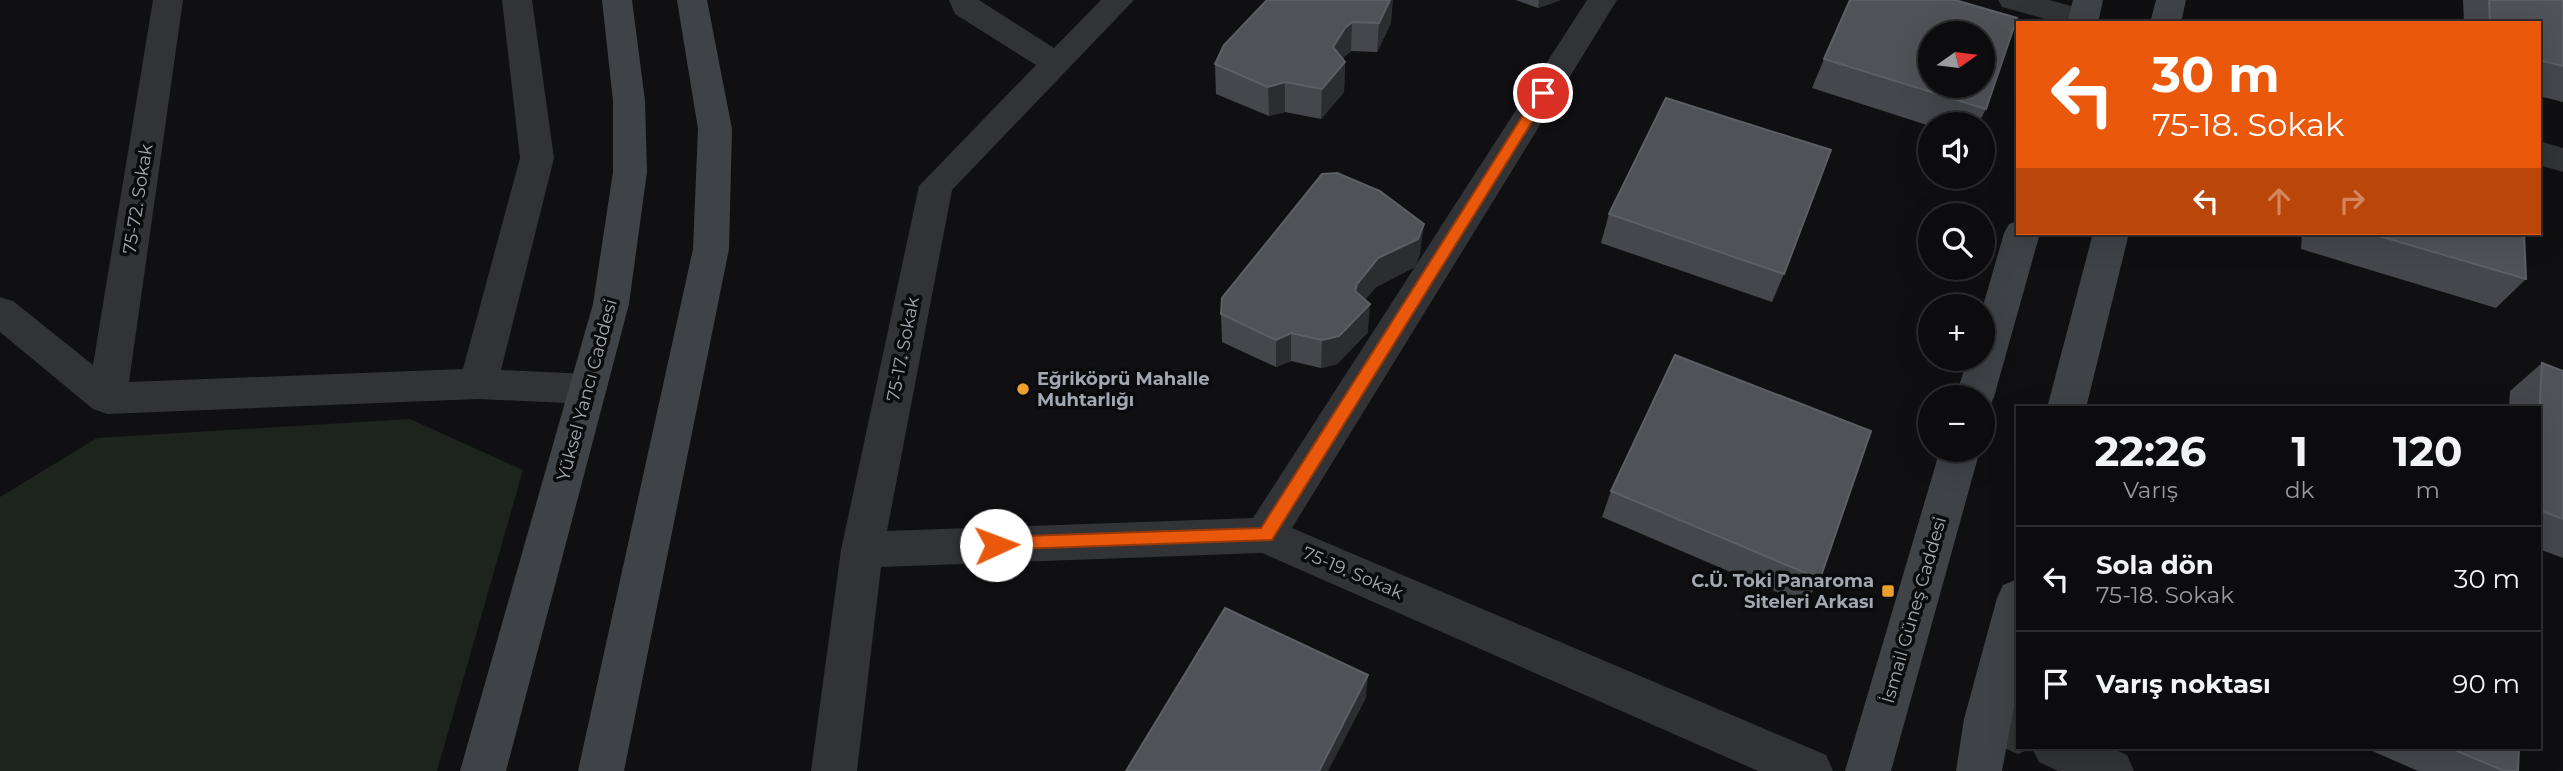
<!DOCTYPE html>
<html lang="tr">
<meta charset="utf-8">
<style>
:root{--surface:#0c0c0e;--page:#1a1a1c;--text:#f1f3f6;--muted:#9a9b9e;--line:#2c2c2e}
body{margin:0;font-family:Montserrat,sans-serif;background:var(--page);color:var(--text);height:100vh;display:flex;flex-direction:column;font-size:26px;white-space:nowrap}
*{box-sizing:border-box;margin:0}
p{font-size:23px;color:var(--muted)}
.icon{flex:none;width:38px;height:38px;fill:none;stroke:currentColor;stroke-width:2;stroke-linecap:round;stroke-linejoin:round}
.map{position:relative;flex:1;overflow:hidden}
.side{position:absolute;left:2016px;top:406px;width:525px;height:343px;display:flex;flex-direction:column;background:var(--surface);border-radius:0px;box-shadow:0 7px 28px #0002,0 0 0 2px var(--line)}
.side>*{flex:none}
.top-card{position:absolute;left:2016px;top:21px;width:525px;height:214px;border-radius:0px;box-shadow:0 7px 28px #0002,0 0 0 2px var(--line);background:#ea580c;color:#fff;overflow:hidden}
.needle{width:46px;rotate:76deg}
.buttons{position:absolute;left:1918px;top:21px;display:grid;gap:14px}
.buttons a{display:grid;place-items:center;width:77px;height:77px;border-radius:50%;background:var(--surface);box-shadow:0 7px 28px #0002,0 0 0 2px var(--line);font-size:35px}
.pin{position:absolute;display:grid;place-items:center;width:60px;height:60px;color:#fff;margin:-30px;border:4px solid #fff;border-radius:50%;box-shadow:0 2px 7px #0007}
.me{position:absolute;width:77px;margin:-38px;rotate:88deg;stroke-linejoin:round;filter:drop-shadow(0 0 5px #0008)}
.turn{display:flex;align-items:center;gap:24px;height:147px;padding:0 21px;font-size:32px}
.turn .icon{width:91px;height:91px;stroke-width:2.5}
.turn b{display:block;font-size:49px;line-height:60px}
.lanes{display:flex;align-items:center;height:66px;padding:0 21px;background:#0003;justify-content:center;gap:35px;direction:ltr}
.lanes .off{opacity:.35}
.eta{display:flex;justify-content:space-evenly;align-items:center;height:119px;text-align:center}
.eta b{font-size:42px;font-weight:700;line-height:49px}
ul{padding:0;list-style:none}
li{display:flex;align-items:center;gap:21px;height:105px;padding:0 21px;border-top:2px solid var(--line)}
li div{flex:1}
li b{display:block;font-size:26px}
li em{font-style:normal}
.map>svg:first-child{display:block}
.green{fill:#1d241d}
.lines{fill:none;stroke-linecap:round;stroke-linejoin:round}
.street{fill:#313337;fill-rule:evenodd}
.secondary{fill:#3f4247;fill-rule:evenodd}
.wall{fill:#46474d}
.shaded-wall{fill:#2c2d31}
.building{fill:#505258;stroke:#5c5f66;stroke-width:2;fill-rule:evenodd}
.route{fill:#ea580c;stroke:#983908;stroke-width:2}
.poi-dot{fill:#ef9f2b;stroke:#0b0b0d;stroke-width:2.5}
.labels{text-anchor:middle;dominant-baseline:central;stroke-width:7;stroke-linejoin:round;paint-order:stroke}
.street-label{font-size:18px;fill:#a1a8b2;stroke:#0b0b0d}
.poi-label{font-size:18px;font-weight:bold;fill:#a1a8b2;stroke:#0b0b0d;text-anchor:start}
</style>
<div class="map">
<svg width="2563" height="771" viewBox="0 0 2563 771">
<rect width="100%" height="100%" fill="#101012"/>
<path class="green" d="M 410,419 L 523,470 L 437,771 L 0,771 L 0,497 L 97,438 Z"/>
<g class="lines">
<path class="street" d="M 153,0 L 183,0 L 129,382 L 463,369 L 520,158 L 502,0 L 532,0 L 554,158 L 501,370 L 588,374 L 602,378 L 607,389 L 602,400 L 588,404 L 478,399 L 107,414 L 93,409 L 0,332 L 0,297 L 13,301 L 93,365 Z
M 949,0 L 979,0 L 1054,48 L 1101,0 L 1134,0 L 952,190 L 887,531 L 1253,518 L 1587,0 L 1617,0 L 1292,528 L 1826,755 L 1833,771 L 1758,771 L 1262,553 L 881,567 L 857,771 L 811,771 L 841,550 L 919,186 L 1036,65 L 955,14 Z
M 1998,0 L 2049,0 L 2094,12 L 2098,19 L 2096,23 L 2060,23 L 2002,7 Z
M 2539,141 L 2563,148 L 2563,172 L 2539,165 Z
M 1987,698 L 2018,710 L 2018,747 L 2109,747 L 2127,755 L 2134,771 L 2058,771 L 2039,762 L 2032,748 L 2018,754 L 1971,734 L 1964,719 L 1971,704 Z"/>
<path class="secondary" d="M 602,0 L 632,0 L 645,101 L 647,172 L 629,304 L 506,771 L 460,771 L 593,304 L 613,172 L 613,101 Z
M 677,0 L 707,0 L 732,129 L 729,249 L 624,771 L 578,771 L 693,249 L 698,129 Z
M 2073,0 L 2103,0 L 2098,23 L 2067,23 Z
M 2156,0 L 2186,0 L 2181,23 L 2150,23 Z
M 2018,221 L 2018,233 L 2040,233 L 1994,397 L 1989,408 L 1983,410 L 1983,397 L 1956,397 L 1967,359 L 1983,359 L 1983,306 L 2004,233 L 2009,224 Z
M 2093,233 L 2129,233 L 2086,408 L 2047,408 Z
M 1940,450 L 1980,450 L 1891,771 L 1845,771 Z
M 2018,579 L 2018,686 L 2002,771 L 1956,771 L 1964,719 L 1997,598 L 2003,585 Z"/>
</g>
<path class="wall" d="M 1267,0 L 1391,23 L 1377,52 L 1351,51 L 1344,57 L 1343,59 L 1345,62 L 1344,92 L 1321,119 L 1285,112 L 1269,116 L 1216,94 L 1215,64 Z
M 1516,0 L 1561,0 L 1538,8 Z
M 2463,0 L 2563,0 L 2563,102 L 2539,96 L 2539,23 L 2464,23 Z
M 1824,59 L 1986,109 L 1978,124 L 1930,124 L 1930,126 L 1812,88 Z
M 1609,214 L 1784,274 L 1772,302 L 1601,243 Z
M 2302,233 L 2524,233 L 2526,279 L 2496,308 L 2301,249 Z
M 1420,253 L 1415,267 L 1376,287 L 1365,299 L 1368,332 L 1337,364 L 1321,368 L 1291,361 L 1276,367 L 1222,342 L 1221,314 Z
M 2542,363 L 2563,371 L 2563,558 L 2539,549 L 2539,408 L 2509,408 L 2510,391 Z
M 1611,491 L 1820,579 L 1805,604 L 1602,517 Z
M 2363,747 L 2519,747 L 2518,771 L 2418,771 Z"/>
<path class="shaded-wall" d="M 1390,0 L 1393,0 L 1391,23 L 1377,52 L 1379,23 Z
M 1539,0 L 1561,0 L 1538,8 Z
M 1352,22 L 1351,51 L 1344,57 L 1332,77 L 1333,47 L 1345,28 Z
M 1345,62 L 1344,92 L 1321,119 L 1322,89 Z
M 1285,82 L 1285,112 L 1269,116 L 1268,87 Z
M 1424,224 L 1420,253 L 1415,267 L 1376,287 L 1355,312 L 1355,291 L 1357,284 L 1378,258 Z
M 1370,304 L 1368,332 L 1337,364 L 1321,368 L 1322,340 Z
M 1291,333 L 1291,361 L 1276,367 L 1276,340 Z
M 1368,675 L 1366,698 L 1328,771 L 1319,771 Z"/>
<path class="building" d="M 1267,0 L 1390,0 L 1379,23 L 1352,22 L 1345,28 L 1333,47 L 1345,62 L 1322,89 L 1285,82 L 1268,87 L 1215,64 L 1224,45 Z
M 1850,0 L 1955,0 L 2017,18 L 1986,109 L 1824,59 ZM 1930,33 L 1983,33 L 1983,86 L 1930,86 Z
M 2489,0 L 2563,0 L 2563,66 L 2539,60 L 2539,23 L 2490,23 Z
M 1666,98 L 1831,150 L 1784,274 L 1609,214 Z
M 1337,173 L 1380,191 L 1424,224 L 1418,239 L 1378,258 L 1357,284 L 1355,291 L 1370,304 L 1339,336 L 1322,340 L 1291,333 L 1276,340 L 1221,314 L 1222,298 L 1322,174 Z
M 2369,233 L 2524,233 L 2526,279 Z
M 1675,355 L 1871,431 L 1820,579 L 1611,491 Z
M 2542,363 L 2563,371 L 2563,519 L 2539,510 L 2539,419 Z
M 1225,608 L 1368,675 L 1319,771 L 1126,771 Z
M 2448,747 L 2519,747 L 2518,771 L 2504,771 Z"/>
<path class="route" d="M 1543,89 L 1550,93 L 1272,540 L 990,550 L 988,545 L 990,540 L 996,537 L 1261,528 L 1539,90 Z"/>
<g class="poi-dot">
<circle cx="1023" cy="389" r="7"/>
<rect x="1881" y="584" width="14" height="14" rx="3.5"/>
</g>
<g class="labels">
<g class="street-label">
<text transform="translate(138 199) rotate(-81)">75-72. Sokak</text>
<text transform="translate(903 349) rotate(-79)">75-17. Sokak</text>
<text transform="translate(587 390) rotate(-75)">Yüksel Yancı Caddesi</text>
<text transform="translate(1353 573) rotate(23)">75-19. Sokak</text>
<text transform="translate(1914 610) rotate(-74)">İsmail Güneş Caddesi</text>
</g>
<g class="poi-label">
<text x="1037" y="379">Eğriköprü Mahalle<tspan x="1037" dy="21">Muhtarlığı</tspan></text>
<text x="1874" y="581" text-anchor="end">C.Ü. Toki Panaroma<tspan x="1874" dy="21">Siteleri Arkası</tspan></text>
</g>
</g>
</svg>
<div class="buttons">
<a><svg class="needle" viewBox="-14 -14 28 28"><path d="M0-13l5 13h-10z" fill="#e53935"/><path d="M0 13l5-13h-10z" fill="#9a9b9e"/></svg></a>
<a><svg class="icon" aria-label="sound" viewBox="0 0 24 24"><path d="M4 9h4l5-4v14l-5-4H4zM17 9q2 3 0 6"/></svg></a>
<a><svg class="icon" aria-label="search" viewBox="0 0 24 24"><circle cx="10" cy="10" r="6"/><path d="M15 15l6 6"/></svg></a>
<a>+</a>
<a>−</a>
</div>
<div class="pin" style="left:1543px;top:93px;background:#d93025"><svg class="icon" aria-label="arrive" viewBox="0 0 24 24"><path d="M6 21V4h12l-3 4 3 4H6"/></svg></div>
<svg class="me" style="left:996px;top:545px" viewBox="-20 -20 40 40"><circle r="19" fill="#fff"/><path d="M0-13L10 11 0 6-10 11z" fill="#ea580c"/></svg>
<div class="top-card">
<div class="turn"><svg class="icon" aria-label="left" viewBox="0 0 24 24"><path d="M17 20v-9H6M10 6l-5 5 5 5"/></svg><div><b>30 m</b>75-18. Sokak</div></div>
<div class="lanes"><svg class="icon" aria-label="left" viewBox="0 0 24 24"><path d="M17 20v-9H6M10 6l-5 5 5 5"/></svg><svg class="icon off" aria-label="ahead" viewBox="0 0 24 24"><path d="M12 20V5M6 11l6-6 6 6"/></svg><svg class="icon off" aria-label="right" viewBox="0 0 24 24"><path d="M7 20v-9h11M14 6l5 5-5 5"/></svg></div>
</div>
<section class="side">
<div class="eta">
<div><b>22:26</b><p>Varış</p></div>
<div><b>1</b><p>dk</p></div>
<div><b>120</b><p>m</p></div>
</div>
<ul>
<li><svg class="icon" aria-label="left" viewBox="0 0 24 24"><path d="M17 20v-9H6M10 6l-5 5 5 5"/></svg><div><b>Sola dön</b><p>75-18. Sokak</p></div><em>30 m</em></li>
<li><svg class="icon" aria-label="arrive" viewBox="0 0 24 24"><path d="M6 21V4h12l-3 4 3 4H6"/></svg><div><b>Varış noktası</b></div><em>90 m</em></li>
</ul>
</section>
</div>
